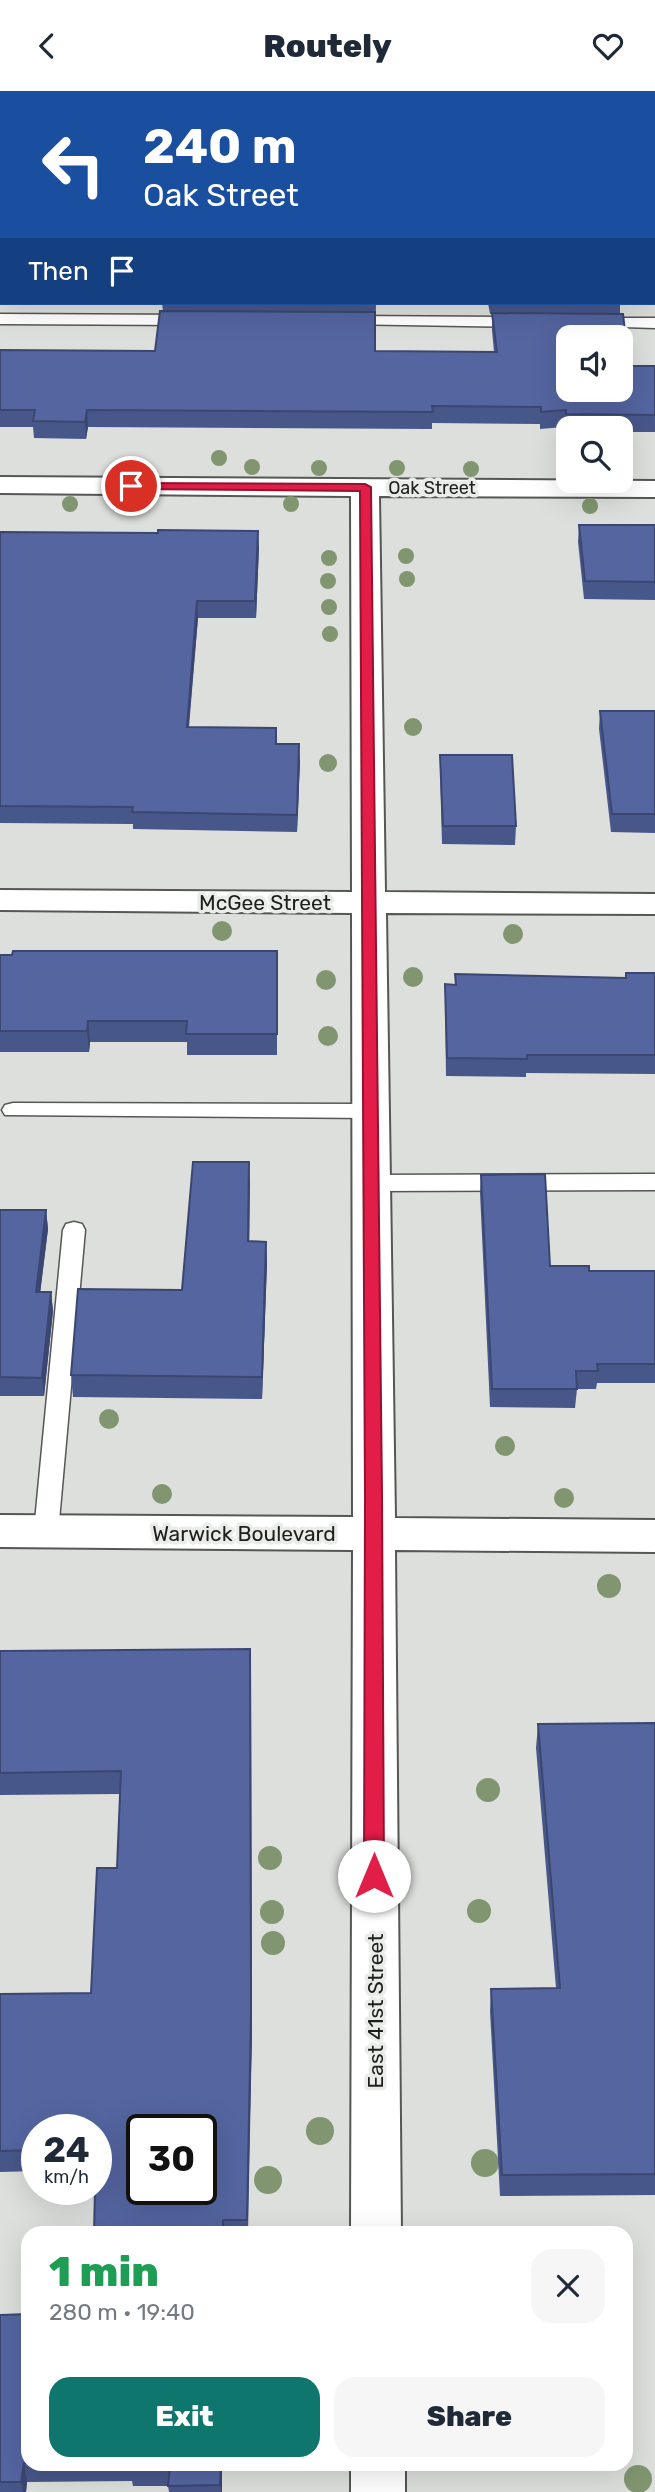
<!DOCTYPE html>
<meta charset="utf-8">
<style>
:root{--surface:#fff;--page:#f6f6f7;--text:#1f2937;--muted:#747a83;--accent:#0f766e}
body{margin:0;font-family:Rubik,sans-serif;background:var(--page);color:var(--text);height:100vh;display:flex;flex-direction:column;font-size:26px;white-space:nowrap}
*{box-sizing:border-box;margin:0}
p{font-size:23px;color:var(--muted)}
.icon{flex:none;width:38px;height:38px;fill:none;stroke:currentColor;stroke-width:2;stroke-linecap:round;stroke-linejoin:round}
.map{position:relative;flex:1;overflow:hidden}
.details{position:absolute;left:21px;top:2135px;width:612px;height:245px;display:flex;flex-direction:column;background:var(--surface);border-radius:21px;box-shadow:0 7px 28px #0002}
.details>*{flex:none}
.banner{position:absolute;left:0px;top:0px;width:656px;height:214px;box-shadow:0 7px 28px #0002;background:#1a4fa0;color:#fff;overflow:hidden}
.buttons{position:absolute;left:556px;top:234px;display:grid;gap:14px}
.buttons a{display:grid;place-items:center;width:77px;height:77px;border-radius:14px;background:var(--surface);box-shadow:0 7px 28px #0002;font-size:35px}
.speed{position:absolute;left:21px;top:2023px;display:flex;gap:14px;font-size:35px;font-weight:700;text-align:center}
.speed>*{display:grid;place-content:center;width:91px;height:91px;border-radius:50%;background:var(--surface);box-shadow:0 7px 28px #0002;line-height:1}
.speed small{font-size:18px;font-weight:400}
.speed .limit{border:4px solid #111;border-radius:10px;background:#fff;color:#111}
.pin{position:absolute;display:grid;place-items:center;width:60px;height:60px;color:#fff;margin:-30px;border:4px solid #fff;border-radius:50%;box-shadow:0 2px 7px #0007}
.me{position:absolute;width:77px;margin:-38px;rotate:0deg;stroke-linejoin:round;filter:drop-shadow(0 0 5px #0008)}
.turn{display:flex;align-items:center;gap:24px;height:147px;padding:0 28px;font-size:32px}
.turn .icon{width:91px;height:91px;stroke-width:2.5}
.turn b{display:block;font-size:49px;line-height:60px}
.then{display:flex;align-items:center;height:66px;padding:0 28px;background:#0003;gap:14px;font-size:26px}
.round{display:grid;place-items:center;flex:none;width:74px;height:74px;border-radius:21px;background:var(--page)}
.head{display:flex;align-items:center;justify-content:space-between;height:119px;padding:0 28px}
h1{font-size:42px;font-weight:800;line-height:52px;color:#1e9e55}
.primary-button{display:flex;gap:14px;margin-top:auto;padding:14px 28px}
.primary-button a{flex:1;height:80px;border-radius:21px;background:var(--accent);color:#fff;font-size:28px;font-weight:800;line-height:80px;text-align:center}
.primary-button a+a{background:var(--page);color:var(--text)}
header{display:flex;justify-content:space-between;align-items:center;height:91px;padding:0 28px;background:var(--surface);font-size:32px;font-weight:800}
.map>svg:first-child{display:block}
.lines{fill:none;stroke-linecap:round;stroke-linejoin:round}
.service-casing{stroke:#555754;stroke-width:3}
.minor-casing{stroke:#555754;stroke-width:4}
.service{fill:#fff;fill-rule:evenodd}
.minor{fill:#fff;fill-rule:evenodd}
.tree{fill:#819570}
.wall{fill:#48578a}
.shaded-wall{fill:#3b4770}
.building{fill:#5465a0;stroke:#3b4770;stroke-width:2;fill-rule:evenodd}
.route{fill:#e11d48;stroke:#92132f;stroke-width:2}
.labels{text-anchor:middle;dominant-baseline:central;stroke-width:7;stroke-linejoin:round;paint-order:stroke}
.far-street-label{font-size:18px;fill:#1e1e1d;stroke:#eaece9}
.street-label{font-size:21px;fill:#1e1e1d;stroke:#eaece9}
</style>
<header><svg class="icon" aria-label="back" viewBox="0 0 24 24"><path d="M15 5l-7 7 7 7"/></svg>Routely<svg class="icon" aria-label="heart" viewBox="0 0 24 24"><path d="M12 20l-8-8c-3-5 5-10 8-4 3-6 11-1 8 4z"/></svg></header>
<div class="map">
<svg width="655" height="2401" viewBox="0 0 655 2401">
<rect width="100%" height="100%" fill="#dddfdc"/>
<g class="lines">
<g class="service-casing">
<path id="service" d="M 0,223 L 190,224 L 198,229 L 190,234 L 0,233 Z
M 347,225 L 522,226 L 530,231 L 522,236 L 342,233 L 339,230 Z
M 595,227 L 655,227 L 655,237 L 590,235 L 587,232 L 590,229 Z
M 13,1012 L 371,1013 L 379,1015 L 382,1020 L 379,1025 L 371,1027 L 5,1024 L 2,1019 L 5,1014 Z
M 655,1083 L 655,1099 L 372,1100 L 364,1097 L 361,1092 L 364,1087 L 372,1084 Z
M 74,1131 L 82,1133 L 85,1139 L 58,1441 L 55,1448 L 46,1451 L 37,1448 L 34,1441 L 63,1139 L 66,1133 Z"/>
</g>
<g class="minor-casing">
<path id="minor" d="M 0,82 L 2,82 L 2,96 L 0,96 Z
M 654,84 L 655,84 L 655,98 L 654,98 Z
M 0,386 L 655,390 L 655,406 L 379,405 L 385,801 L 655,803 L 655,823 L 386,822 L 395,1427 L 655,1429 L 655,1461 L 395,1459 L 401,2142 L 351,2142 L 353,1459 L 0,1456 L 0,1424 L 353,1426 L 352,822 L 0,819 L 0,799 L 352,801 L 351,405 L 0,402 Z
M 351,2373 L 405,2373 L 405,2401 L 351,2401 Z"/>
</g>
<use href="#service" class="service"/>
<use href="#minor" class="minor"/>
</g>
<g class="tree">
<circle cx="219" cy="367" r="8"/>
<circle cx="252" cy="376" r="8"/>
<circle cx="319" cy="377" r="8"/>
<circle cx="397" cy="377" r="8"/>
<circle cx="471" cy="378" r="8"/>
<circle cx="70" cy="413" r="8"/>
<circle cx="291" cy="413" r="8"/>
<circle cx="590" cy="415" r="8"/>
<circle cx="406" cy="465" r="8"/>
<circle cx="329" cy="467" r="8"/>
<circle cx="407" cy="488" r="8"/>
<circle cx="328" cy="490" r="8"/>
<circle cx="329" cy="516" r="8"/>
<circle cx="330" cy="543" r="8"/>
<circle cx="413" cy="636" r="9"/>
<circle cx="328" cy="672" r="9"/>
<circle cx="222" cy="840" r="10"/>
<circle cx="513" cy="843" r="10"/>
<circle cx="413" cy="886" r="10"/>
<circle cx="326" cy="889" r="10"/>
<circle cx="328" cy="945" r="10"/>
<circle cx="109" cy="1328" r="10"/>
<circle cx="505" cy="1355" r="10"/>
<circle cx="162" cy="1403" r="10"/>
<circle cx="564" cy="1407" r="10"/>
<circle cx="609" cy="1495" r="12"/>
<circle cx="488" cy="1699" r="12"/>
<circle cx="270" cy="1767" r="12"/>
<circle cx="479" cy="1820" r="12"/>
<circle cx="272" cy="1821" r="12"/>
<circle cx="273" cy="1852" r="12"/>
<circle cx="320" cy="2040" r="14"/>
<circle cx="485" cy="2072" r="14"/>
<circle cx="268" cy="2089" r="14"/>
<circle cx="638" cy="2388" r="14"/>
</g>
<path class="wall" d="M 162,212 L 376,212 L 375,260 L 494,261 L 492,239 L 492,223 L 490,223 L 488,212 L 620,212 L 620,223 L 629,275 L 655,275 L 655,341 L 621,341 L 621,338 L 569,338 L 569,340 L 565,340 L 564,336 L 540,338 L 540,333 L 432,332 L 432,338 L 88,336 L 86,348 L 34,347 L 33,336 L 0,336 L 0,259 L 155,260 L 163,220 Z
M 579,434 L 655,434 L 655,509 L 584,508 L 578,451 Z
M 0,441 L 259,456 L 256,527 L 198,527 L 189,636 L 276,653 L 300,670 L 297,741 L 133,738 L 133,733 L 0,732 Z
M 600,620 L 655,620 L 655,742 L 611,741 L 599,638 Z
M 440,664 L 516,735 L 515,754 L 442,753 L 440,682 Z
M 277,860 L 277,964 L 187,964 L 187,951 L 90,951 L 89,961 L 0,961 L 0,864 Z
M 626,882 L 655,882 L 655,983 L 526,982 L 526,986 L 446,985 L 445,893 L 455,894 L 455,883 L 625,887 Z
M 249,1071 L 249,1150 L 266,1151 L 267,1172 L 262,1308 L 73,1306 L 71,1284 L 182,1199 Z
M 481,1084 L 550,1175 L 589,1180 L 655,1180 L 655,1292 L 597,1292 L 596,1298 L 577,1298 L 575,1317 L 490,1316 L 480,1102 Z
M 0,1119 L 46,1119 L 48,1138 L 40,1201 L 51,1201 L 53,1220 L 44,1305 L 0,1305 Z
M 0,1560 L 251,1581 L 252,1942 L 248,2142 L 94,2142 L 96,2098 L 96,2039 L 37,2039 L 37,2080 L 0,2081 L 0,1903 L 91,1902 L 117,1777 L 120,1703 L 0,1704 Z
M 655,1632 L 655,2104 L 500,2105 L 490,1920 L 491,1898 L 556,1897 L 536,1657 L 538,1633 Z
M 28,2223 L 28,2373 L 222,2373 L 222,2401 L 169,2401 L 168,2395 L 133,2395 L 132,2390 L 27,2391 L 26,2401 L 0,2401 L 0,2224 Z"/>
<path class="shaded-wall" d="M 87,319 L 88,336 L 86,348 L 85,331 Z
M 258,440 L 259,456 L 256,527 L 255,510 Z
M 197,510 L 198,527 L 187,653 L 187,636 Z
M 299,653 L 300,670 L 297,741 L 297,724 Z
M 88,930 L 90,951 L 89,961 L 87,940 Z
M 249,1071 L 250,1093 L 249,1172 L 248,1150 Z
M 46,1119 L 48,1138 L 38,1220 L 36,1201 Z
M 266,1151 L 267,1172 L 262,1308 L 262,1286 Z
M 51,1201 L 53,1220 L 44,1305 L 42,1287 Z
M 250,1558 L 252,1942 L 247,2142 L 247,2129 Z
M 24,2372 L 27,2391 L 26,2401 L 23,2401 L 21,2391 Z
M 221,2373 L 222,2373 L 222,2401 L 221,2401 L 220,2394 Z"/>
<path class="building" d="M 135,0 L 191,0 L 191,2 L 135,2 Z
M 400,0 L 515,0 L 515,2 L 400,2 Z
M 654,114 L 655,114 L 655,168 L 654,168 Z
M 160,220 L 375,221 L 375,260 L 497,261 L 492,222 L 623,223 L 629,275 L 655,275 L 655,324 L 566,323 L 566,319 L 541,321 L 541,316 L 432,315 L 433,321 L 87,319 L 85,331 L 33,330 L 35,319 L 0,319 L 0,259 L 155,260 ZM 569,247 L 621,247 L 621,299 L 569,299 Z
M 579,434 L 655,434 L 655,491 L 585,490 Z
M 158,439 L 258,440 L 255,510 L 197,510 L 187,636 L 276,637 L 276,653 L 299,653 L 297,724 L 132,721 L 133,716 L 0,715 L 0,441 L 158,442 Z
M 600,620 L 655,620 L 655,723 L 612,723 Z
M 440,664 L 512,664 L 516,735 L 443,735 Z
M 13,860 L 277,860 L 277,943 L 186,943 L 187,930 L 88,930 L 87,940 L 0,940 L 0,864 L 12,864 Z
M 626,882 L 655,882 L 655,964 L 527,964 L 527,968 L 447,967 L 445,893 L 456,894 L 455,883 L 626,887 Z
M 193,1071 L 249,1071 L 248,1150 L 266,1151 L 262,1286 L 71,1284 L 78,1198 L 182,1199 Z
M 545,1083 L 550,1175 L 589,1175 L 589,1180 L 655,1180 L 655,1273 L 597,1273 L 598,1280 L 576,1280 L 577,1298 L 492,1298 L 481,1084 Z
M 0,1119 L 46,1119 L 36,1201 L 51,1201 L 42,1287 L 0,1286 Z
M 250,1558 L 251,1921 L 247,2129 L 223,2129 L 223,2142 L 94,2142 L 95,2098 L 96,2098 L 96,2039 L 37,2039 L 37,2059 L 0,2060 L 0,1903 L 91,1902 L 97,1777 L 117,1777 L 121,1680 L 0,1682 L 0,1560 ZM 142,2039 L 201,2039 L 201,2098 L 142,2098 Z
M 655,1632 L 655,2083 L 502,2084 L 491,1898 L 560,1897 L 538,1633 Z
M 28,2223 L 28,2372 L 24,2372 L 21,2391 L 0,2391 L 0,2224 Z
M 131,2373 L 221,2373 L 220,2394 L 168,2395 L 170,2376 L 131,2377 Z"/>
<path class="route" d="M 126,392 L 365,393 L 371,396 L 382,1404 L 384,1785 L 381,1791 L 374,1793 L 367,1791 L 364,1785 L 365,1404 L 360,400 L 131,398 L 125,395 Z"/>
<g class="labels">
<g class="far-street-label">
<text x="432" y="397">Oak Street</text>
</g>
<g class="street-label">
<text x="265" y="811">McGee Street</text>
<text x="244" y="1442">Warwick Boulevard</text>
<text transform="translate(375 1920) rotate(-90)">East 41st Street</text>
</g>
</g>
</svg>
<div class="buttons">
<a><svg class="icon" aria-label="sound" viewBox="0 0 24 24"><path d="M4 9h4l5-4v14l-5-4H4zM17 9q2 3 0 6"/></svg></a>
<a><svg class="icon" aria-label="search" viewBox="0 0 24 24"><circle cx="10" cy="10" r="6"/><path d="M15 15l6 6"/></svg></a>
</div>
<div class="speed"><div>24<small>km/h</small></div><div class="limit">30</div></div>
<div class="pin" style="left:131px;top:395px;background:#d93025"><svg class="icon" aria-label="arrive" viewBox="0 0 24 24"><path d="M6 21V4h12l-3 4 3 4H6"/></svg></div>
<svg class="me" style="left:374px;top:1785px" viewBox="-20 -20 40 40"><circle r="19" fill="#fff"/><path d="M0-13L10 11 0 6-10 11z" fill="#e11d48"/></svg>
<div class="banner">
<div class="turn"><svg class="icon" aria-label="left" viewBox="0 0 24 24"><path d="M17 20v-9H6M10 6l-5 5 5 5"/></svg><div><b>240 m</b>Oak Street</div></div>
<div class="then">Then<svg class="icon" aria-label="arrive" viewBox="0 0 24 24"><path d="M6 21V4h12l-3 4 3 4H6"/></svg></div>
</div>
<section class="details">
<div class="head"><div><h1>1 min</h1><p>280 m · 19:40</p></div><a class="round"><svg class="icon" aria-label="close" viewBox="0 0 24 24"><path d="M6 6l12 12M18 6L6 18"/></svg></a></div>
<div class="primary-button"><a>Exit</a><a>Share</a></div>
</section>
</div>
